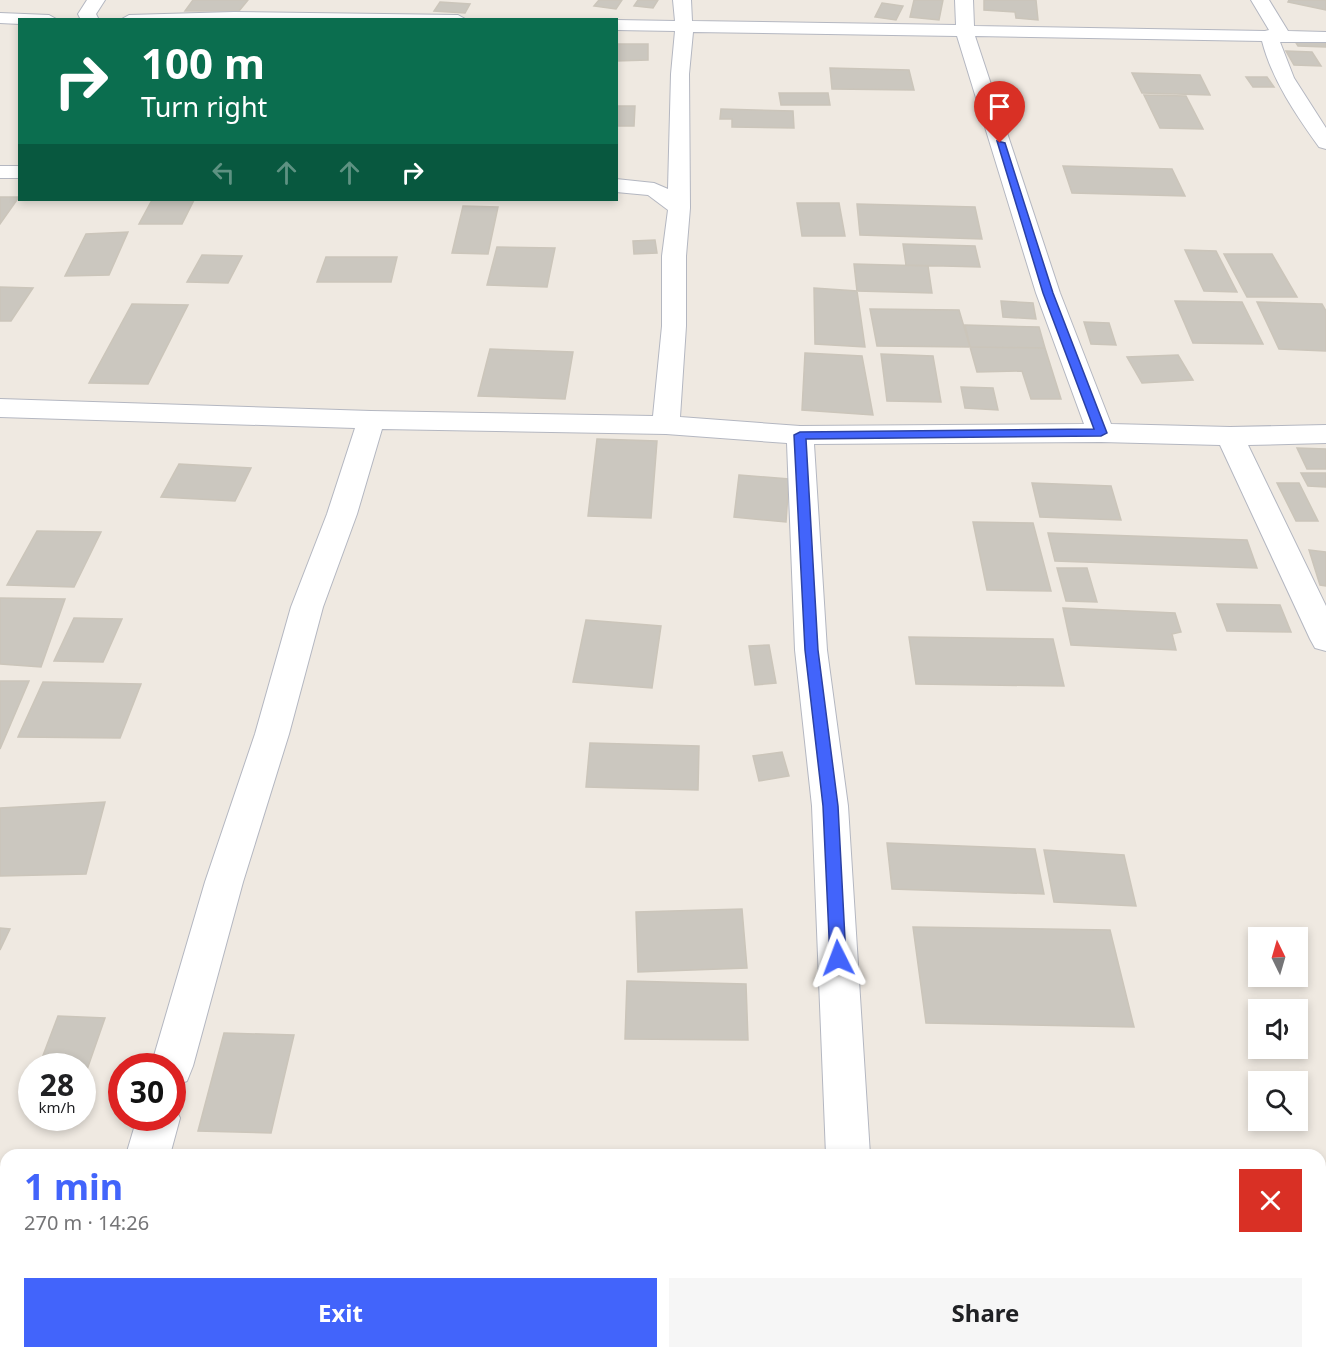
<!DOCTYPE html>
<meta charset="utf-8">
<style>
:root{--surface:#fff;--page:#f6f6f6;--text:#202124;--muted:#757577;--accent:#4264fb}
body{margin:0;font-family:"Noto Sans",sans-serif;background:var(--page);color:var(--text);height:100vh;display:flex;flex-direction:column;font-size:22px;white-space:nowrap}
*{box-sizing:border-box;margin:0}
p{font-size:20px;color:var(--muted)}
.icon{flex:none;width:33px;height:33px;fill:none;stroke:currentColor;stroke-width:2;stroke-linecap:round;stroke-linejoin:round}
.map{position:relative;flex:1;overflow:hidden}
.side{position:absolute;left:0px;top:1149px;width:1326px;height:210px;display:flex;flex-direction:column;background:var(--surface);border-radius:18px 18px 0 0;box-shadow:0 3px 9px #0003}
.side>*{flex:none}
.banner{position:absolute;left:18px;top:18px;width:600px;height:183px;border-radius:0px;box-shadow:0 3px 9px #0003;background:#0b6e4f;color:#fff;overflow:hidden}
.needle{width:39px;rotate:355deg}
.tools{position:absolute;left:1248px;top:927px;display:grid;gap:12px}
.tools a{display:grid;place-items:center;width:60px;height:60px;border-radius:0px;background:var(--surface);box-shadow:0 3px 9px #0003;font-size:30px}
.speed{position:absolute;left:18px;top:1053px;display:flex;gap:12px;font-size:30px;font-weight:700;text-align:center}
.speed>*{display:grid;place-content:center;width:78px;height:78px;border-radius:50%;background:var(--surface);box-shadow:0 3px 9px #0003;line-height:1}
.speed small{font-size:15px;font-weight:400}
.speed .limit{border:9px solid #d22;background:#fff;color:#111}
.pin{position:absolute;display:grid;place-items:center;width:51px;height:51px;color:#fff;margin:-62px -26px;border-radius:50% 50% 50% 0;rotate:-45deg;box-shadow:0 0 6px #0007}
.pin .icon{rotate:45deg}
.me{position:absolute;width:66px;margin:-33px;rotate:357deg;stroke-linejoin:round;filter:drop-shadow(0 0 4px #0008)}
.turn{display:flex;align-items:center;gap:21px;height:126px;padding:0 24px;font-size:27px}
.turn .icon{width:78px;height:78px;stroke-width:2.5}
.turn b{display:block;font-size:42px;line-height:51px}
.lanes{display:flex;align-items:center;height:57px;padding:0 24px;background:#0003;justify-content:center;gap:30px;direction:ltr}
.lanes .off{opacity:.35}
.round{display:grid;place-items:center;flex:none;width:63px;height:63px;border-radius:0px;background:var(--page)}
.headline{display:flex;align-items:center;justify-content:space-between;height:102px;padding:0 24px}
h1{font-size:36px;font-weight:700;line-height:45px;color:var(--accent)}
.action{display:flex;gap:12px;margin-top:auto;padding:12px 24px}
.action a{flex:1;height:69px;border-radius:0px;background:var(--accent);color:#fff;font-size:24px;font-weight:700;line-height:69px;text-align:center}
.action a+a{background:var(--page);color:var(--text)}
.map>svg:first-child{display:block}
.building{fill:#cbc7bf;stroke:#cbc5ba;stroke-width:1.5}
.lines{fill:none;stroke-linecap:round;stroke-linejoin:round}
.street-casing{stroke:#b4b7c1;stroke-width:2}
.street{fill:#fff;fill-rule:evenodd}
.route{fill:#4264fb;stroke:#2b41a3;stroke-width:1.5}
</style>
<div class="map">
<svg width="1326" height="1359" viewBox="0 0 1326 1359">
<rect width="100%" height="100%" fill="#efe9e1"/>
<path class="building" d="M 193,0 L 248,0 L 239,11 L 185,11 Z
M 599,0 L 622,0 L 616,9 L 594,6 Z
M 638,0 L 658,0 L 653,8 L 634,6 Z
M 914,0 L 943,0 L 939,20 L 910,17 Z
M 984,0 L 1036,0 L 1038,20 L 1016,18 L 1015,12 L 984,10 Z
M 1289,0 L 1326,0 L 1326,10 L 1288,2 Z
M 440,2 L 470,4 L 465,13 L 434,11 Z
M 882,3 L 903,6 L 896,20 L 875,17 Z
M 1293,38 L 1326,39 L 1326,47 L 1298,46 Z
M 616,44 L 648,44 L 648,60 L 616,61 Z
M 1286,51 L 1312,52 L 1321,66 L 1294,65 Z
M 830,68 L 909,70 L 914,90 L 832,89 Z
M 1132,73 L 1200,75 L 1210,95 L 1142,93 Z
M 1246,77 L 1267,77 L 1274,87 L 1253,87 Z
M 779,93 L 828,93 L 830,105 L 781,105 Z
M 1144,95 L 1186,96 L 1203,129 L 1160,128 Z
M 616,106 L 635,106 L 634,126 L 616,126 Z
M 721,109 L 793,111 L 794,128 L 732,127 L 732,119 L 720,119 Z
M 1063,166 L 1172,169 L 1185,196 L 1072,193 Z
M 0,197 L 19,197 L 0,224 Z
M 152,200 L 194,200 L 182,224 L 139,224 Z
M 797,203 L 839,203 L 845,236 L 802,236 Z
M 857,204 L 975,207 L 982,239 L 860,235 Z
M 463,206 L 498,207 L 488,254 L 452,253 Z
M 128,232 L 109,275 L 65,276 L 86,234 Z
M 655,240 L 657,253 L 634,254 L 633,241 Z
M 903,244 L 975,246 L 980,267 L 906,265 Z
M 497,247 L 555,248 L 547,287 L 487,285 Z
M 1185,250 L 1216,251 L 1237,292 L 1204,291 Z
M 1224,254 L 1272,254 L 1297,297 L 1247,297 Z
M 202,255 L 242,256 L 228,283 L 187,282 Z
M 326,257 L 397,257 L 391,282 L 317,282 Z
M 854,264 L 928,266 L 932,293 L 857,291 Z
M 0,287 L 33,288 L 11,321 L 0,321 Z
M 814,288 L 857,291 L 865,347 L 815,344 Z
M 1001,301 L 1033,303 L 1036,319 L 1003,317 Z
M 1175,301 L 1242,302 L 1263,344 L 1193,343 Z
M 1257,302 L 1322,304 L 1326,311 L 1326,351 L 1279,349 Z
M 132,304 L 188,305 L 148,384 L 89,383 Z
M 870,309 L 959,310 L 970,347 L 877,346 Z
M 1084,322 L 1109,323 L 1116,345 L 1091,344 Z
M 965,325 L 1039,327 L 1045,348 L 970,347 Z
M 970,347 L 1045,348 L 1061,399 L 1031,399 L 1022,371 L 977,372 Z
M 490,349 L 573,352 L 565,399 L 478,396 Z
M 805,353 L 862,356 L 873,415 L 802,410 Z
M 881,354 L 933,356 L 941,402 L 887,401 Z
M 1178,355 L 1193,380 L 1142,383 L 1127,357 Z
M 961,387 L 993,388 L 998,410 L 965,408 Z
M 597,439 L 657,441 L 651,518 L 588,516 Z
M 1297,448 L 1326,449 L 1326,469 L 1307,469 Z
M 179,464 L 251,468 L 235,501 L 161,497 Z
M 1301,473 L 1326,473 L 1326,487 L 1308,486 Z
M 739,475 L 789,479 L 786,522 L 734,517 Z
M 1032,483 L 1111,486 L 1121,520 L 1040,517 Z
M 1277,483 L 1299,483 L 1318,521 L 1296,521 Z
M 973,522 L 1033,523 L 1051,591 L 987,590 Z
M 37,531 L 101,532 L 74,587 L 7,585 Z
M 1048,533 L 1247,540 L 1257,568 L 1055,561 Z
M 1309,550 L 1326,552 L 1326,586 L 1320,585 Z
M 1057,568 L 1087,568 L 1097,602 L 1066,601 Z
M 0,598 L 65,599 L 41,667 L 0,664 Z
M 1217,604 L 1280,605 L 1291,632 L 1227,631 Z
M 1063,608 L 1175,613 L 1181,632 L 1172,634 L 1176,650 L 1071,645 Z
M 74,618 L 122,619 L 103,662 L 54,661 Z
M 586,620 L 661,626 L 652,688 L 573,682 Z
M 909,637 L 1053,639 L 1064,686 L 916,684 Z
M 769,645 L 776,683 L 755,685 L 749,646 Z
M 0,681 L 29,681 L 0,749 Z
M 43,682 L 141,684 L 120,738 L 18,737 Z
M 590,743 L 699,746 L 698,790 L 586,787 Z
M 782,752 L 789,776 L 759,781 L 753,756 Z
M 105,802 L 86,874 L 0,876 L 0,808 Z
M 887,843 L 1035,849 L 1044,894 L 892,889 Z
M 1044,850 L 1124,855 L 1136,906 L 1054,902 Z
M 742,909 L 747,968 L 638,972 L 636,912 Z
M 913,927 L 1110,930 L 1134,1027 L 926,1023 Z
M 0,928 L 10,929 L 0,950 Z
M 627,981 L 746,984 L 748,1040 L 625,1039 Z
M 58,1016 L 105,1018 L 82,1084 L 82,1066 L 39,1066 Z
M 224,1033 L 294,1035 L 271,1133 L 198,1131 Z
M 1006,1353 L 1136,1353 L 1137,1359 L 1006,1359 Z"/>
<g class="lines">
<g class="street-casing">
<path id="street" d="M 87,0 L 105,0 L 96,14 L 99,20 L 81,20 L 78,14 Z
M 673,0 L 691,0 L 692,21 L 956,25 L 955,0 L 973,0 L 974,26 L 1265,31 L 1269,30 L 1251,0 L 1269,0 L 1288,31 L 1326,32 L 1326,42 L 1280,42 L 1294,78 L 1326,128 L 1326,149 L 1319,147 C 1296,115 1272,80 1262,41 L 975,36 L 1060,293 L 1111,424 L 1230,427 L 1326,425 L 1326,443 L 1248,445 L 1326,606 L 1326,651 L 1315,648 L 1310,639 L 1220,445 L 1101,442 L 814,444 L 827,650 L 848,806 L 870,1155 L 826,1155 L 812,806 L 795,650 L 787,443 L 666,434 L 382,429 L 357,514 L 323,607 L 289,734 L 243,882 L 193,1066 L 187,1081 L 172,1087 L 172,1066 L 151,1066 L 205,882 L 255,734 L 291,607 L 327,514 L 355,428 L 0,417 L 0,399 L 371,411 L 653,416 L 662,326 L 662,256 L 668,210 L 648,195 L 616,192 L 616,179 L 654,183 L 668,189 L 671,74 L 675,31 L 616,30 L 616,20 L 675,21 ZM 693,32 L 957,36 L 1036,293 L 1084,424 L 800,426 L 680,417 L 686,326 L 686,256 L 690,208 L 689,74 Z
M 234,12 L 458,15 L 467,20 L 120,20 L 129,15 Z
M 0,13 L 49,15 L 58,20 L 20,20 L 20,24 L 0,23 Z
M 0,166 L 20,166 L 20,178 L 0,178 Z
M 172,1102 L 180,1118 L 170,1155 L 126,1155 L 137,1118 L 172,1118 Z
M 70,1353 L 118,1353 L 117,1359 L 69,1359 Z
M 842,1353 L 890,1353 L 891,1359 L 843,1359 Z"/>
</g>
<use href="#street" class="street"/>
</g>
<path class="route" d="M 997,141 L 1005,143 L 1053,293 L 1107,433 L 1101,436 L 806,439 L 818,650 L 838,806 L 846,958 L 844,963 L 838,965 L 832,963 L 830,958 L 823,806 L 805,650 L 794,435 L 800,432 L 1094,429 L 1043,293 Z"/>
</svg>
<div class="tools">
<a><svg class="needle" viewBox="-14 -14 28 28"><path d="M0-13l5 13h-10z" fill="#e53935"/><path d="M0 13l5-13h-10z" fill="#757577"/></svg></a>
<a><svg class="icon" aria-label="sound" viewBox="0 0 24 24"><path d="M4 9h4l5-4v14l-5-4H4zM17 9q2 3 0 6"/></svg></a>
<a><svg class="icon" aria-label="search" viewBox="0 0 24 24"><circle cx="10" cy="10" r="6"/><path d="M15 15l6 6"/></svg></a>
</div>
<div class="speed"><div>28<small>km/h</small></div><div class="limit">30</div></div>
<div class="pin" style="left:1000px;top:143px;background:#d93025"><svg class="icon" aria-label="arrive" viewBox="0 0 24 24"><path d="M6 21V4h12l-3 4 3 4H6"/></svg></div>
<svg class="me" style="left:838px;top:958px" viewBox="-20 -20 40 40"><path d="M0-17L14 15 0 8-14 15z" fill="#4264fb" stroke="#fff" stroke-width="4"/></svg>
<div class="banner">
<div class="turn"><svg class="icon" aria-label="right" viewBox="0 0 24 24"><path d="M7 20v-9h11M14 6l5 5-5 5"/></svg><div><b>100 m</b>Turn right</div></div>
<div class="lanes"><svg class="icon off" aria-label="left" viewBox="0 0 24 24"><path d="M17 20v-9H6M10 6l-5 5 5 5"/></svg><svg class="icon off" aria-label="ahead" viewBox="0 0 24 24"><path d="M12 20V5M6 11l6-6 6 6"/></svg><svg class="icon off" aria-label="ahead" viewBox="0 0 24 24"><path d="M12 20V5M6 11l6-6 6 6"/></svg><svg class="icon" aria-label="right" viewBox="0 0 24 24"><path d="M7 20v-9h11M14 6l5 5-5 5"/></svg></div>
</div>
<section class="side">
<div class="headline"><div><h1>1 min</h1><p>270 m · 14:26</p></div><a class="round" style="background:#d93025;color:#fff"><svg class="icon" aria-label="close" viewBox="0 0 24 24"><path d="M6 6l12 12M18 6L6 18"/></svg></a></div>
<div class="action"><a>Exit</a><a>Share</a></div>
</section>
</div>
